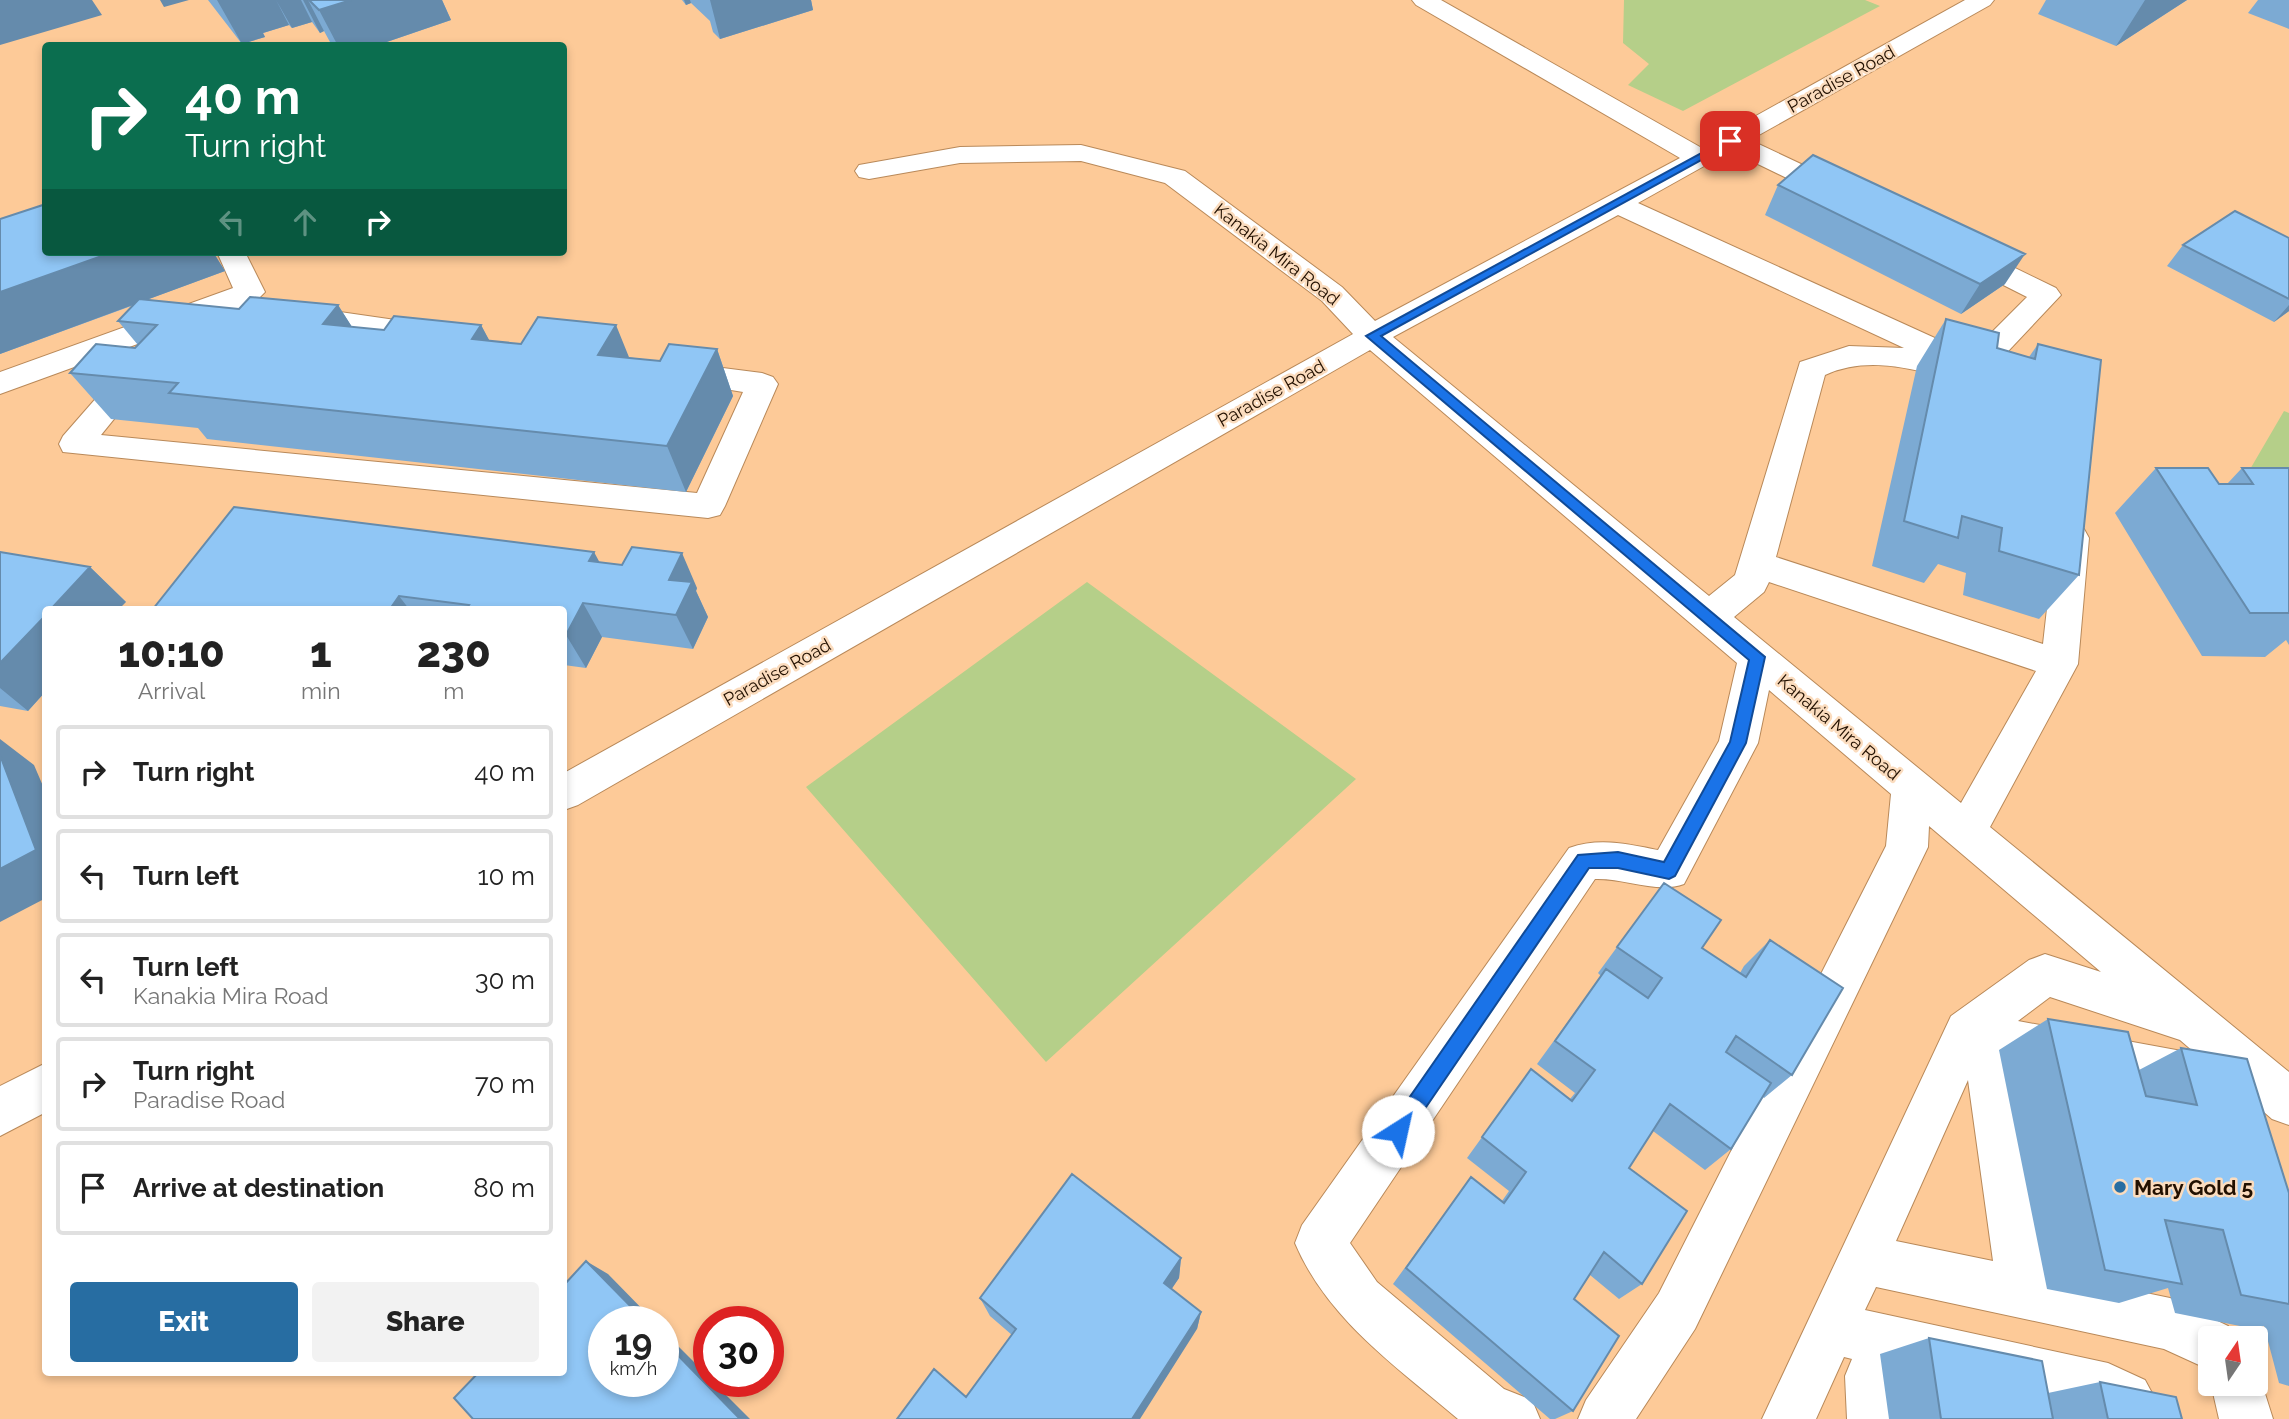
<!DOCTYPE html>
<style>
:root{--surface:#fff;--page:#f2f2f2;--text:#222;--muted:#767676;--line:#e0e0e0;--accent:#276da2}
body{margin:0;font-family:Raleway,sans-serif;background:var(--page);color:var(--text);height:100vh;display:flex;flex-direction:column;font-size:26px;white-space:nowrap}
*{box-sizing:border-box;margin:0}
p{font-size:23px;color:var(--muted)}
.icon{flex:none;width:38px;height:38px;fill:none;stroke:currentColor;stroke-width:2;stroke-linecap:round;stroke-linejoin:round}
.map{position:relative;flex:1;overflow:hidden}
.drawer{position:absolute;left:42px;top:606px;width:525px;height:770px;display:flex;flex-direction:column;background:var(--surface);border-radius:7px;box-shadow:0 4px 10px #0003}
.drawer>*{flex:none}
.hud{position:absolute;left:42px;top:42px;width:525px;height:214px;border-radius:7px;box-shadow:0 4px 10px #0003;background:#0b6e4f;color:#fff;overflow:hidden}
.needle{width:46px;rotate:13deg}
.controls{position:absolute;left:2198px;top:1326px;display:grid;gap:14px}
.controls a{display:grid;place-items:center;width:70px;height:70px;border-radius:7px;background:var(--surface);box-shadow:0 4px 10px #0003;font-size:35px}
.speed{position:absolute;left:588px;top:1306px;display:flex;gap:14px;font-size:35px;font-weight:700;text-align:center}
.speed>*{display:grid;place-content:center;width:91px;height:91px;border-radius:50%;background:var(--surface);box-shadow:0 4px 10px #0003;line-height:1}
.speed small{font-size:18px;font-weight:400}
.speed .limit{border:10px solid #d22;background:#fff;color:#111}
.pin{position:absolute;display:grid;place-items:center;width:60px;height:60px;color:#fff;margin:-30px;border-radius:14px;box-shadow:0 4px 10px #0006}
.me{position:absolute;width:77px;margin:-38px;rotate:35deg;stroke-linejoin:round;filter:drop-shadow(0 0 5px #0008)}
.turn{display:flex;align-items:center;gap:24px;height:147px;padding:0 28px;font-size:32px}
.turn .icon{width:91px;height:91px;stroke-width:2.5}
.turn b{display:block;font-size:49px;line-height:60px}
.lanes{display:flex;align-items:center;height:66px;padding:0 28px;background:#0003;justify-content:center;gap:35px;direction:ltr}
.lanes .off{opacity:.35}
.eta{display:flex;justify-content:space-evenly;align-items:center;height:119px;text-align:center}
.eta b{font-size:42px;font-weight:800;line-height:49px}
.action{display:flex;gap:14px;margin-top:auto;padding:14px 28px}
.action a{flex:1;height:80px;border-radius:7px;background:var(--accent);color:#fff;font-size:28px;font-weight:800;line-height:80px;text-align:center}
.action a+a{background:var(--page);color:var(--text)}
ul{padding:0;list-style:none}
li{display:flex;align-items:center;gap:21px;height:94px;margin:0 14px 10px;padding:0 14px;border:4px solid var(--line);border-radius:7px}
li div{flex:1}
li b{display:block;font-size:26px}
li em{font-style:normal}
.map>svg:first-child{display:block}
.green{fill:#b5cf89}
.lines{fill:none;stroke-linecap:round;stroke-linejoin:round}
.minor-casing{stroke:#b98959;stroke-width:2}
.minor{fill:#fff;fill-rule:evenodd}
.wall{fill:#7caad3}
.shaded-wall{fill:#658bac}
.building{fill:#90c6f5;stroke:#658bac;stroke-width:2}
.route{fill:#1a73e8;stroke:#114b97;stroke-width:2}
.poi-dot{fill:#276da2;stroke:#fbdcbe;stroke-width:2.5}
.labels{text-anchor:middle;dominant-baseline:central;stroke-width:5;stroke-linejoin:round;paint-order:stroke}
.street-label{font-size:18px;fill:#221000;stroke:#fbdcbe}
.near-poi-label{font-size:21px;font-weight:bold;fill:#221000;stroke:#fbdcbe;text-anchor:start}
</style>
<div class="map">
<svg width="2289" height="1419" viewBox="0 0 2289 1419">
<rect width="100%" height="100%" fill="#fdca98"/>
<path class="green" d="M 1624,0 L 1865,0 L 1880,6 L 1683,111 L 1628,85 L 1649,64 L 1623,43 Z
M 2284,411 L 2289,413 L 2289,507 L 2242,483 Z
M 1087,582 L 1356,779 L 1046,1062 L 806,787 Z"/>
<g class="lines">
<g class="minor-casing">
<path id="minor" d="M 1412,0 L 1441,0 L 1700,147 L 1965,0 L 1994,0 L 1990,5 L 1750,140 L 1852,188 L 1856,194 L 1852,200 L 1832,200 L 1731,151 L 1638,203 L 1970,354 L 2027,297 L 1952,259 L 1948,253 L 1952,247 L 1962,244 L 1972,247 L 2056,288 L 2061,295 L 1980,381 C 1964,386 1949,379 1932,374 C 1896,365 1860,359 1825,375 L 1776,557 L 2043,644 L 2055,538 L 2060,529 L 2072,525 L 2084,529 L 2089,538 L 2078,664 L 1990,827 L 2289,1072 L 2289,1125 L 2272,1119 L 2212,1067 L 2217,1080 L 2210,1096 L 2194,1103 L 2177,1096 L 2012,1064 L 2045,1272 L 2170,1298 L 2228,1326 L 2234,1339 L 2210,1339 L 2210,1370 L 2164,1349 L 1876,1287 L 1865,1310 L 2108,1363 L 2145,1380 L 2166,1419 L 2108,1419 L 1904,1370 L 1898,1384 L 1901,1419 L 1847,1419 L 1845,1376 L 1852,1359 L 1844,1357 L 1816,1419 L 1762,1419 L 1951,1016 L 2029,960 L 2045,954 L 2101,972 L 1929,826 L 1928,847 L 1695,1329 L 1636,1419 L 1578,1419 L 1586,1400 L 1659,1293 L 1886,846 L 1891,794 L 1769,690 L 1758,743 L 1684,884 C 1658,894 1625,878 1595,879 L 1350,1243 L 1377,1282 L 1504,1389 L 1532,1400 L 1540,1419 L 1458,1419 C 1397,1367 1327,1319 1295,1243 L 1302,1225 L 1569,848 C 1599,837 1628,844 1658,850 L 1719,741 L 1737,663 L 1370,350 L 578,805 L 564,810 L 564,773 L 1353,334 L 1322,301 L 1165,183 L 1081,161 L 960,163 L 869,179 L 859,177 L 855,171 L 859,165 L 960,147 L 1081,145 L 1185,171 L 1342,287 L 1375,321 L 1680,158 L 1416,5 ZM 1618,215 L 1904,348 L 1849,346 L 1800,362 L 1735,575 L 1709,596 L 1393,337 ZM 1769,582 L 2036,671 L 1961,803 L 1734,617 L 1764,592 ZM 2050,997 L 2180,1040 L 2201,1058 L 2187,1052 L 2018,1021 ZM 1968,1080 L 1993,1261 L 1896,1241 Z
M 217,252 L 245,252 L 265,292 L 257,300 L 437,326 L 448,329 L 452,336 L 448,343 L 437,346 L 220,314 L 0,394 L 0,372 L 233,288 Z
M 137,361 L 148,364 L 153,371 L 101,435 L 697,493 L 743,392 L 665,379 L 660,372 L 665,365 L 676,362 L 762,373 L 773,377 L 778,384 L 725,506 L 720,515 L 708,518 L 63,452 L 59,444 L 63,436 L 126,364 Z
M 46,1063 L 46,1112 L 0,1136 L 0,1086 Z
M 2256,1365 L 2273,1419 L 2219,1419 L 2211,1384 L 2256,1384 Z"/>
</g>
<use href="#minor" class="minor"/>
</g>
<path class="wall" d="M 208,0 L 442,0 L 451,20 L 375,46 L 333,46 L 330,42 L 324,31 L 320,33 L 312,22 L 292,28 L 289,25 L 263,33 L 265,37 L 242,44 Z
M 682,0 L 811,0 L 813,10 L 720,39 L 713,32 L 710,21 L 691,3 L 686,5 Z
M 2046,0 L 2187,0 L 2116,46 L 2038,14 Z
M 2258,0 L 2289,0 L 2289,29 L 2248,13 Z
M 1778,185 L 2005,284 L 1961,314 L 1765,215 Z
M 0,219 L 46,252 L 213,252 L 225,271 L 146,300 L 239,309 L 338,305 L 352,327 L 384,330 L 481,325 L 489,341 L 660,361 L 717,349 L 733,396 L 686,492 L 207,439 L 198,428 L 111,419 L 70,373 L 135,348 L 138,345 L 118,321 L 134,305 L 0,354 Z
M 2289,238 L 2289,311 L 2274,322 L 2167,266 L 2183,245 Z
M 1946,319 L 1997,348 L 2029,357 L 2038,344 L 2079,575 L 2039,619 L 1963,595 L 1966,573 L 1938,564 L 1924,583 L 1872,566 L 1917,366 Z
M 2156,468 L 2219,484 L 2227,484 L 2242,468 L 2289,468 L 2289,645 L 2286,640 L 2265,657 L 2202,656 L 2115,513 Z
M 0,552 L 90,567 L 126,602 L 46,609 L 46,691 L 28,711 L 0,706 Z
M 599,562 L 697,588 L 696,591 L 708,617 L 693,649 L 602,637 L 586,668 L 564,665 L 564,609 L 153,609 Z
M 1664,883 L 1702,948 L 1740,973 L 1744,966 L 1770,940 L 1792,1075 L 1764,1098 L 1763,1097 L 1731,1149 L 1705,1170 L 1653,1131 L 1629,1168 L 1642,1284 L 1619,1299 L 1590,1275 L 1574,1299 L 1573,1411 L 1555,1419 L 1550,1419 L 1393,1284 L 1471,1177 L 1502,1201 L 1509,1191 L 1467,1158 L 1531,1069 L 1570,1099 L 1575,1093 L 1537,1064 L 1601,976 L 1598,973 Z
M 2048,1019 L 2139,1070 L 2181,1048 L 2289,1193 L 2289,1386 L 2279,1383 L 2264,1326 L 2255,1329 L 2175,1313 L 2168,1288 L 2119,1303 L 2047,1289 L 1999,1050 Z
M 1181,1258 L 1179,1278 L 1171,1289 L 1201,1312 L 1197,1329 L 1012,1335 L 990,1316 L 980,1298 Z
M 1929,1338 L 2048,1393 L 2100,1382 L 2182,1419 L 1889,1419 L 1880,1354 Z"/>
<path class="shaded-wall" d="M 0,0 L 92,0 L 102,15 L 0,45 Z
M 160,0 L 189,0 L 164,7 Z
M 217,0 L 276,0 L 289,25 L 263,33 L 265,37 L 242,44 Z
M 276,0 L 301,0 L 312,22 L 292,28 Z
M 303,0 L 308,0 L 324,31 L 320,33 Z
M 351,0 L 442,0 L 451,20 L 375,46 L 338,46 L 319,10 Z
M 684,0 L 690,0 L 691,3 L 686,5 Z
M 710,0 L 811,0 L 813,10 L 720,39 Z
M 2145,0 L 2187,0 L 2116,46 Z
M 113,252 L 213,252 L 225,271 L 0,354 L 0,292 Z
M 2025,254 L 2005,284 L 1961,314 L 1980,284 Z
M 338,305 L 368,352 L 323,324 Z
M 2289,305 L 2289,311 L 2274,322 Z
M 481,325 L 506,371 L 472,339 Z
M 616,325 L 635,372 L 598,355 Z
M 717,349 L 733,396 L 686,492 L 667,446 Z
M 594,552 L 613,587 L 589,561 Z
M 682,553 L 697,588 L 696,591 L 708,617 L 693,649 L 676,615 L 669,580 Z
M 90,567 L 126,602 L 119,609 L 51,609 Z
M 399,596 L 409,609 L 390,609 Z
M 583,603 L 602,637 L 586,668 L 566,635 Z
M 46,615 L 46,691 L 28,711 L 0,688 L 0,663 Z
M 0,739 L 34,765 L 46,793 L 46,898 L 0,922 Z
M 1181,1258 L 1179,1278 L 1163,1302 L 1164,1283 Z
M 586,1261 L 608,1274 L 654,1321 L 645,1321 Z
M 1201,1312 L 1197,1329 L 1140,1419 L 1132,1419 Z
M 663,1331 L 709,1377 L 709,1381 L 712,1381 L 750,1419 L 740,1419 L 663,1340 Z"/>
<path class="building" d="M 309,0 L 351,0 L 319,10 Z
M 1813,155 L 2025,254 L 1980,284 L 1778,185 Z
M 46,204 L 46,252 L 113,252 L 0,292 L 0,219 Z
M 2235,211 L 2289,238 L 2289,299 L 2183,245 Z
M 250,297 L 338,305 L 323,324 L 384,330 L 394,316 L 481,325 L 472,339 L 521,344 L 538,317 L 616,325 L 598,355 L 660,361 L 669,344 L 717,349 L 667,446 L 169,393 L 178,383 L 70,373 L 96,344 L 135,348 L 157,325 L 118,321 L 139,299 L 239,309 Z
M 1946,319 L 1999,333 L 1997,348 L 2035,359 L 2038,344 L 2101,360 L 2079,575 L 1999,551 L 2002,528 L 1962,516 L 1958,538 L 1904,521 Z
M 2156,468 L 2208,468 L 2219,484 L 2253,484 L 2242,468 L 2289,468 L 2289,613 L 2250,613 Z
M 234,507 L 594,552 L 589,561 L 622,565 L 632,547 L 682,553 L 669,580 L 692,582 L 676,615 L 583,603 L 566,635 L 564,634 L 564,609 L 466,609 L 469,605 L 399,596 L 390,609 L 153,609 Z
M 0,552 L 90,567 L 51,609 L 46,609 L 46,615 L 0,663 Z
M 0,755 L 36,850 L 0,869 Z
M 1664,883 L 1721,920 L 1702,948 L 1746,977 L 1770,940 L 1843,988 L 1792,1075 L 1736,1036 L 1726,1052 L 1771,1083 L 1731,1149 L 1670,1104 L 1629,1168 L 1687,1211 L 1642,1284 L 1604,1252 L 1574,1299 L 1619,1336 L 1573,1411 L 1406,1268 L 1471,1177 L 1504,1203 L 1526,1172 L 1482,1137 L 1531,1069 L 1572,1101 L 1595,1070 L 1555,1041 L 1606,969 L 1648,998 L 1662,978 L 1617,947 Z
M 2048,1019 L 2128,1032 L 2146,1096 L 2197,1105 L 2181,1048 L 2247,1059 L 2289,1193 L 2289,1304 L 2241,1295 L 2223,1230 L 2165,1220 L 2182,1284 L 2105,1270 Z
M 1072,1174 L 1181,1258 L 1164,1283 L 1201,1312 L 1132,1419 L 897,1419 L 934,1369 L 966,1397 L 1016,1329 L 980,1298 Z
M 586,1261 L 645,1321 L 604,1321 L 604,1381 L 663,1381 L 663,1340 L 740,1419 L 473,1419 L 454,1398 L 479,1372 L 564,1372 L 564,1285 Z
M 1929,1338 L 2042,1361 L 2053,1419 L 1941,1419 Z
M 2100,1382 L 2176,1397 L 2182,1419 L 2108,1419 Z"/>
<path class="route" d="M 1727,139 L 1736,141 L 1381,336 L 1765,657 L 1746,743 L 1675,876 L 1669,879 L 1618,868 L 1589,868 L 1405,1138 L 1398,1140 L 1391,1138 L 1388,1131 L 1391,1124 L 1578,855 L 1618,852 L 1664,862 L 1730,742 L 1749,660 L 1366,336 Z"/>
<circle class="poi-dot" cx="2120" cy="1187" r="7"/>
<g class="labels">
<g class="street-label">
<text transform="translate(1841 79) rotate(-29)">Paradise Road</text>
<text transform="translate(1277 254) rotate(38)">Kanakia Mira Road</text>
<text transform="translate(1271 393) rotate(-29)">Paradise Road</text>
<text transform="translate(777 672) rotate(-29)">Paradise Road</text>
<text transform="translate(1839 727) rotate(40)">Kanakia Mira Road</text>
</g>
<g class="near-poi-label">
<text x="2134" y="1187">Mary Gold 5</text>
</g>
</g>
</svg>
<div class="controls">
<a><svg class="needle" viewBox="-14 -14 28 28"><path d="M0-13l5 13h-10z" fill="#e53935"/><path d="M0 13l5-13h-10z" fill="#767676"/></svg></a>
</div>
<div class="speed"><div>19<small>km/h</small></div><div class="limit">30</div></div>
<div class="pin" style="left:1730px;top:141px;background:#d93025"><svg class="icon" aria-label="arrive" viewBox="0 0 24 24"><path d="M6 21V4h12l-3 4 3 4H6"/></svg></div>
<svg class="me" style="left:1398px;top:1131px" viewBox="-20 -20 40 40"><circle r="19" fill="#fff"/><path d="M0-13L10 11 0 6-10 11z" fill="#1a73e8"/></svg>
<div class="hud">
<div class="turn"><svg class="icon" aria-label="right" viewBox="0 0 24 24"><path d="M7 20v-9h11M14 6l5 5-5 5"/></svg><div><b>40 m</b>Turn right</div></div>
<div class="lanes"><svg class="icon off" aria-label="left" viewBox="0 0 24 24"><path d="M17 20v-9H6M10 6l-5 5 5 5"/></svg><svg class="icon off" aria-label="ahead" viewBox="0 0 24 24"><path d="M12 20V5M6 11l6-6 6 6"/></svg><svg class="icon" aria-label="right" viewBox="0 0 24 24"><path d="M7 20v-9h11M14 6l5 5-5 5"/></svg></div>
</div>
<section class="drawer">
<div class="eta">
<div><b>10:10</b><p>Arrival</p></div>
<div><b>1</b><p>min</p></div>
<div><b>230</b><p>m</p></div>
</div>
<ul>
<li><svg class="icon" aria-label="right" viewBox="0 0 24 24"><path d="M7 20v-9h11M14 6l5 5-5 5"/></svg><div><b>Turn right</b></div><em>40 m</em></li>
<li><svg class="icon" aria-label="left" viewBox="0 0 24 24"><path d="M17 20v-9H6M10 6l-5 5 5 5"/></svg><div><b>Turn left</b></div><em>10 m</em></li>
<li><svg class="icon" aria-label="left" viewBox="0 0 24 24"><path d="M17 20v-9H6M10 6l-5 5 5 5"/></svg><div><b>Turn left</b><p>Kanakia Mira Road</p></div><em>30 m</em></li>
<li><svg class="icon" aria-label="right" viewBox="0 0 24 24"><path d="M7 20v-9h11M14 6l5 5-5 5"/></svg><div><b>Turn right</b><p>Paradise Road</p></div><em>70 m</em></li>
<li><svg class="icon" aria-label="arrive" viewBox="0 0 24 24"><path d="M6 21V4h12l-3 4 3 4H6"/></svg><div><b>Arrive at destination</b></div><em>80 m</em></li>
</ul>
<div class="action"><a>Exit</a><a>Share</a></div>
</section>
</div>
